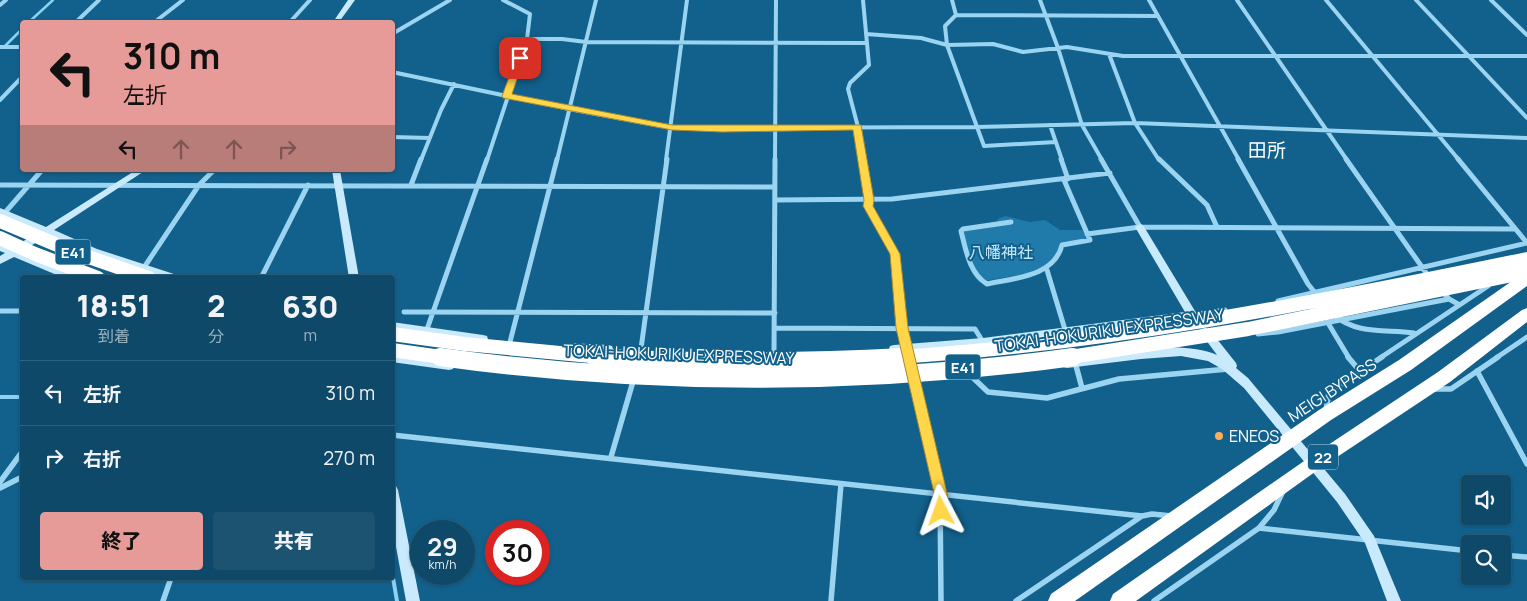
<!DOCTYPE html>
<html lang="ja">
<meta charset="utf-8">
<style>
:root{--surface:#0e4969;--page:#1c5371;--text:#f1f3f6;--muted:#9bb2c0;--line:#2e617d;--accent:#e69b98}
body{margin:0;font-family:Manrope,"Noto Sans JP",sans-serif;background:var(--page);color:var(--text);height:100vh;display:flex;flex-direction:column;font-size:19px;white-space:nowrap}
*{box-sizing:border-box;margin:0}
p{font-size:16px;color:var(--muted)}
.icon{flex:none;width:28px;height:28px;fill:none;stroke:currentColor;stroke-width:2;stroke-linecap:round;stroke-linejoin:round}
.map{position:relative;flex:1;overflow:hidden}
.sheet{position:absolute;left:20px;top:275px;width:375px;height:305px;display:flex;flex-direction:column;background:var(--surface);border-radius:5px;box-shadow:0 1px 4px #0004,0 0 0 1px var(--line)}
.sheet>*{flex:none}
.guide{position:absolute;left:20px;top:20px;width:375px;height:152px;border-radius:5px;box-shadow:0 1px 4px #0004,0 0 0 1px var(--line);background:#e69b98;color:#111;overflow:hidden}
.buttons{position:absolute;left:1461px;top:475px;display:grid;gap:10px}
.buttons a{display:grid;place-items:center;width:50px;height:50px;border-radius:5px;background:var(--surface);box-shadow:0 1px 4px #0004,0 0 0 1px var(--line);font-size:25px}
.speed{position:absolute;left:410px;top:520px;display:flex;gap:10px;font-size:25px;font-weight:700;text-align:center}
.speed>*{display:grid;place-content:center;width:65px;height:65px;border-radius:50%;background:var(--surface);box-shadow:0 1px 4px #0004,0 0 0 1px var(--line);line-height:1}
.speed small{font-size:12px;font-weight:400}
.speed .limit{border:8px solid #d22;background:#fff;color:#111}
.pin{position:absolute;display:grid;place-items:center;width:42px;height:42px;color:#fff;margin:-21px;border-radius:10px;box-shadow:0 2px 8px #0006}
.me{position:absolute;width:55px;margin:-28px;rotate:356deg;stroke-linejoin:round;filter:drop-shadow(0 0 4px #0008)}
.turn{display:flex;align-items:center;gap:18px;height:105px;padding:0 20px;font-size:22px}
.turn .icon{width:65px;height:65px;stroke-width:2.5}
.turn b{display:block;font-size:35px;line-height:42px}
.lanes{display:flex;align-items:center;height:48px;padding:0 20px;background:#0003;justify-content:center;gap:25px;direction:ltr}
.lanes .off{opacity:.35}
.eta{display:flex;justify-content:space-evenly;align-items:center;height:85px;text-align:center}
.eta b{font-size:30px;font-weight:800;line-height:35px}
.action{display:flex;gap:10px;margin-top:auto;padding:10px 20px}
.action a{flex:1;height:58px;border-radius:5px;background:var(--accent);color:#111;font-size:20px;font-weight:800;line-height:58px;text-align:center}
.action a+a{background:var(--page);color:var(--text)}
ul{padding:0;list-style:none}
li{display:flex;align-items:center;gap:15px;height:65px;padding:0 20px;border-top:1px solid var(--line)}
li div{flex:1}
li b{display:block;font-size:19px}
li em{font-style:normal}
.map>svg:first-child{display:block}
.green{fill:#217baa}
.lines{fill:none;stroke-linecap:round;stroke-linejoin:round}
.stream-far1{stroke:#8cd2f4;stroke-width:2.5}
.stream{stroke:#8cd2f4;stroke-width:4}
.street-far2{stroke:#9bd4f1;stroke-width:4}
.street-far1{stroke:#9bd4f1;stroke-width:5}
.street{stroke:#9bd4f1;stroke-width:5.5}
.secondary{fill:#c9e9fc;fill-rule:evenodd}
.highway{fill:#fff;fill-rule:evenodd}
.highway-bridge-far1{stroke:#fff;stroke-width:14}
.highway-bridge{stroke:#fff;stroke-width:18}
.route{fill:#ffd54a;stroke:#a68a30}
.poi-dot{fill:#ffad5b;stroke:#12618c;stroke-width:2}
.labels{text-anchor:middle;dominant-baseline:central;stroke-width:4;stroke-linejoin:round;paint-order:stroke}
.shield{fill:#12618c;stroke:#b8d0dc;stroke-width:1}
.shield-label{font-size:15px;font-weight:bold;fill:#fff}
.park-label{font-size:16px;fill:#c1e8fc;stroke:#12618c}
.street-label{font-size:16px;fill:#fff;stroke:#12618c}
.poi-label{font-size:16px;fill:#fff;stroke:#12618c;text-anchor:start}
.quarter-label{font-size:19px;fill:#fff;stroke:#12618c}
</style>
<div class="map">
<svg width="1527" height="601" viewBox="0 0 1527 601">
<rect width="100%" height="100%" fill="#12618c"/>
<path class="green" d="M 1005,216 L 1030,222 L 1045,220 L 1060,230 L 1082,230 L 1090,240 L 1062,245 L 1047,270 L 979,282 L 973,275 L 963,236 L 965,235 L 963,229 L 996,225 L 998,219 Z"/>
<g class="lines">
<path class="stream-far1" d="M 29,22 L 53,0
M 5,46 L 22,29"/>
<path class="stream" d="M 0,397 L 22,397
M 392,572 L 397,601"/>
<path class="street-far2" d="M 863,0 L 869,65 L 850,83 L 848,89 L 858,127 L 863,160
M 1040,0 L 1058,48 L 1082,125 L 1102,160
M 1149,0 L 1239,160
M 1237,0 L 1347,160
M 1326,0 L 1459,160
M 1416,0 L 1527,118
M 1491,0 L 1527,35
M 0,5 L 6,0
M 956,15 L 1158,16
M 76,22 L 99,0
M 163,22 L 156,21 L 183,0
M 290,22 L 310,0
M 392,34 L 450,0
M 866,34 L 921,38 L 947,45 L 945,26 L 956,15 L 952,0
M 527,39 L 562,39 L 586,42 L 866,43
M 0,47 L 22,47
M 1109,54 L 1135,123 L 1159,160
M 392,72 L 569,109 L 672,128 L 977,127 L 1135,123 L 1527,138
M 0,100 L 22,77
M 1050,125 L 1062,160
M 392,137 L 430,138
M 1056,142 L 984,146 L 947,45 L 993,44 L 1023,52 L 1067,47 L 1123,56 L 1527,56
M 421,160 L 441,110 L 454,84
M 487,160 L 527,39 L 530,14 L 503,0
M 557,160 L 596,0
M 666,160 L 687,0
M 775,160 L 776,0"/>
<path class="street-far1" d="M 863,159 L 869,200 L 868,206 L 895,255 L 902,329 L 907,351
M 1061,159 L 1068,179
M 1101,159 L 1140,227
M 1159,159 L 1207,205 L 1217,227
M 1238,159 L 1308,284 L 1320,299
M 1346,159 L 1429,277
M 1458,159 L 1527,243
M 0,185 L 775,187
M 411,185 L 421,159
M 775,200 L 892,199 L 1110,173
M 2,216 L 42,170
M 1011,222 L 963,229 L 961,231 C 966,250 969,273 987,284 C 1014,278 1054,277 1062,245 L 1090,240 L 1064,180
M 1087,234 L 1140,227 L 1514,229
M 143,269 L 199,185 L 214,170
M 1047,270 L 1066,333
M 261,278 L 308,185
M 1442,291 L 1449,299
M 1278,301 L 1527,243
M 0,311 L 22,311
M 404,312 L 775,313
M 1191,315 L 1225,310
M 1334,315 C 1357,335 1386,329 1414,333
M 1328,323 L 1349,358
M 775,328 L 975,329 L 983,342
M 426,332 L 487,159
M 1258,334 L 1278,332 L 1449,299 L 1458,304
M 510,342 L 557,159
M 774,354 L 775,159
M 640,356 L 667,159
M 1380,358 L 1488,286
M 1496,358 L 1527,337"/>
<path class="street" d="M 1348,357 L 1359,370
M 1075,362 L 1082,388
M 1477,371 L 1527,464
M 969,374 L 988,392 L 1047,398 L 1119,379 L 1228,369
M 912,376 L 940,493 L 941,601
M 1433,389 L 1451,389 L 1498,357
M 1326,410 L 1329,392 L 1382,357
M 392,435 L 1142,516
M 611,457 L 634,378
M 0,482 L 22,452
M 0,488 L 22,477
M 1259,528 L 1470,551
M 1502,555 L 1527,557
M 163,601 L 171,578
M 831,601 L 841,484
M 1016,601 L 1142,516 L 1152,514 L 1172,516
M 1154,601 L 1259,528 L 1274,510 L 1284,489"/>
<path class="secondary" d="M 348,0 L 355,0 L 339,22 L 333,22 Z
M 136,170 L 146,170 L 54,230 L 97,249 L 177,275 L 179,278 L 162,278 L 91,253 L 48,235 L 21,252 L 78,275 L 80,278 L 64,278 L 14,257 L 0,264 L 0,256 L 5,253 L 0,251 L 0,244 L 13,248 L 39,231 L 0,215 L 0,208 L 46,227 Z
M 332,170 L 340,170 L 359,278 L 349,278 Z
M 1140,224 L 1143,225 L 1198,316 L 1199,319 L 1198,322 L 1194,323 L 1189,319 L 983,346 L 894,353 L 890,352 L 889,349 L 890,346 L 894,345 L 983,338 L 1185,312 L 1135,227 Z
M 392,322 L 483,335 L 487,336 L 488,339 L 487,342 L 483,343 L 392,330 Z
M 1205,328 L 1209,329 L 1236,363 L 1237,366 L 1236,368 L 1248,378 L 1345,494 L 1374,536 L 1401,601 L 1387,601 L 1365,543 L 1337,502 L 1244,388 L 1222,369 L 1208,361 L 1181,356 L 1141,359 L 1067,368 L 1063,367 L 1062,364 L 1063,361 L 1067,360 C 1110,355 1178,338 1217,355 L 1200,332 L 1201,329 Z
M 570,343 L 608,345 L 612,346 L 613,349 L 612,352 L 608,353 L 570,351 L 566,350 L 565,347 L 566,344 Z
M 392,354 L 449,362 L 453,363 L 454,366 L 453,369 L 449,370 L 392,362 Z
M 392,485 L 396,486 L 398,490 L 420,601 L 406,601 L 392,525 Z"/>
<path class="highway" d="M 1527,273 L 1527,286 L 1411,370 L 1331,420 L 1075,601 L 1048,601 L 1051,594 L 1319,410 L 1399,360 L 1522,274 Z
M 1527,308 L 1527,322 L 1450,382 L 1319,469 L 1136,601 L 1110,601 L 1113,594 L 1307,459 L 1438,372 L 1522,310 Z"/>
<path class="highway-bridge-far1" d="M 0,221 L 74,252 L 149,278
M 0,238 L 35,254 L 98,278
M 392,334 L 465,344 L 612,358
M 392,350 L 448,358
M 880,358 C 1098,346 1314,303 1527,259
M 1064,358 L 1248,329 L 1527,272"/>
<path class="highway-bridge" d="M 440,357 C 648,386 864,386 1073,357
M 595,357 C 698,364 801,362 904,357"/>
</g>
<path class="route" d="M 517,56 L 524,58 L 512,94 L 672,125 L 861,125 L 874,200 L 873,206 L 900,254 L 908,328 L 947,493 L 948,511 L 946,515 L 941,517 L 936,515 L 934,511 L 934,493 L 896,328 L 890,254 L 863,206 L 864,200 L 853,130 L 722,132 L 672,130 L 503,98 L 502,96 Z"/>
<circle class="poi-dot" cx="1219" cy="436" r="5"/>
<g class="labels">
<g class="shield">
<rect x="55.5" y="239.5" width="35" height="25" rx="4"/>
<rect x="945.5" y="354.5" width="35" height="25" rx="4"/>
<rect x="1308" y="444.5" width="30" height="25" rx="4"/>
</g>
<g class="shield-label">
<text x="73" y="252">E41</text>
<text x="963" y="367">E41</text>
<text x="1323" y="457">22</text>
</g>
<g class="park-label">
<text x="1001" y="252">八幡神社</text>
</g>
<g class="street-label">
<text transform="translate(1109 330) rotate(-8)">TOKAI-HOKURIKU EXPRESSWAY</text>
<text transform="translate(679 354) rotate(2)">TOKAI-HOKURIKU EXPRESSWAY</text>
<text transform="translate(1332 390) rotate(-33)">MEIGI BYPASS</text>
</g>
<g class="poi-label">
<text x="1229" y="436">ENEOS</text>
</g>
<g class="quarter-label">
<text x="1267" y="150">田所</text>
</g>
</g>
</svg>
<div class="buttons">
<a><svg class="icon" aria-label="sound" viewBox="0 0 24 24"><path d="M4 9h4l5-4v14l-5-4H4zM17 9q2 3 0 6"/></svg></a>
<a><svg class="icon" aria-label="search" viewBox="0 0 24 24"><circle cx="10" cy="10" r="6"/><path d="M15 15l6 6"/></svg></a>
</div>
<div class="speed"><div>29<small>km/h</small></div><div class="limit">30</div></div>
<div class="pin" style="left:520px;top:58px;background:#d93025"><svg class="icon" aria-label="arrive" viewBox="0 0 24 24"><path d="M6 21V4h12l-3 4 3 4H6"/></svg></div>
<svg class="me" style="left:941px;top:511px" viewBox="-20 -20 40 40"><path d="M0-17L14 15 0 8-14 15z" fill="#ffd54a" stroke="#fff" stroke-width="4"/></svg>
<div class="guide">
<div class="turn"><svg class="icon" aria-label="left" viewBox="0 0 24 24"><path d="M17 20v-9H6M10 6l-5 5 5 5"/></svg><div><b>310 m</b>左折</div></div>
<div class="lanes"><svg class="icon" aria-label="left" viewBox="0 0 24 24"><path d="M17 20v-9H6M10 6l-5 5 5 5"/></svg><svg class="icon off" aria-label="ahead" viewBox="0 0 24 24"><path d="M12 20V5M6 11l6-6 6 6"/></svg><svg class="icon off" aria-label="ahead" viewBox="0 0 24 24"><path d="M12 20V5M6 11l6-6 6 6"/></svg><svg class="icon off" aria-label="right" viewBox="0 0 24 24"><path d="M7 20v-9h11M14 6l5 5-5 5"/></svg></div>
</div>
<section class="sheet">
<div class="eta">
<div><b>18:51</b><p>到着</p></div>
<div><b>2</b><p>分</p></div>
<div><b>630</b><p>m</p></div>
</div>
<ul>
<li><svg class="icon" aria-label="left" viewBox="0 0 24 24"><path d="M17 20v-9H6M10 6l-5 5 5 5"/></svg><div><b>左折</b></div><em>310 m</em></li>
<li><svg class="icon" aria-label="right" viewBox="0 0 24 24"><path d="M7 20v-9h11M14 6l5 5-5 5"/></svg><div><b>右折</b></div><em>270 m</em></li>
</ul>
<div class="action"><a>終了</a><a>共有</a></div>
</section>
</div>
